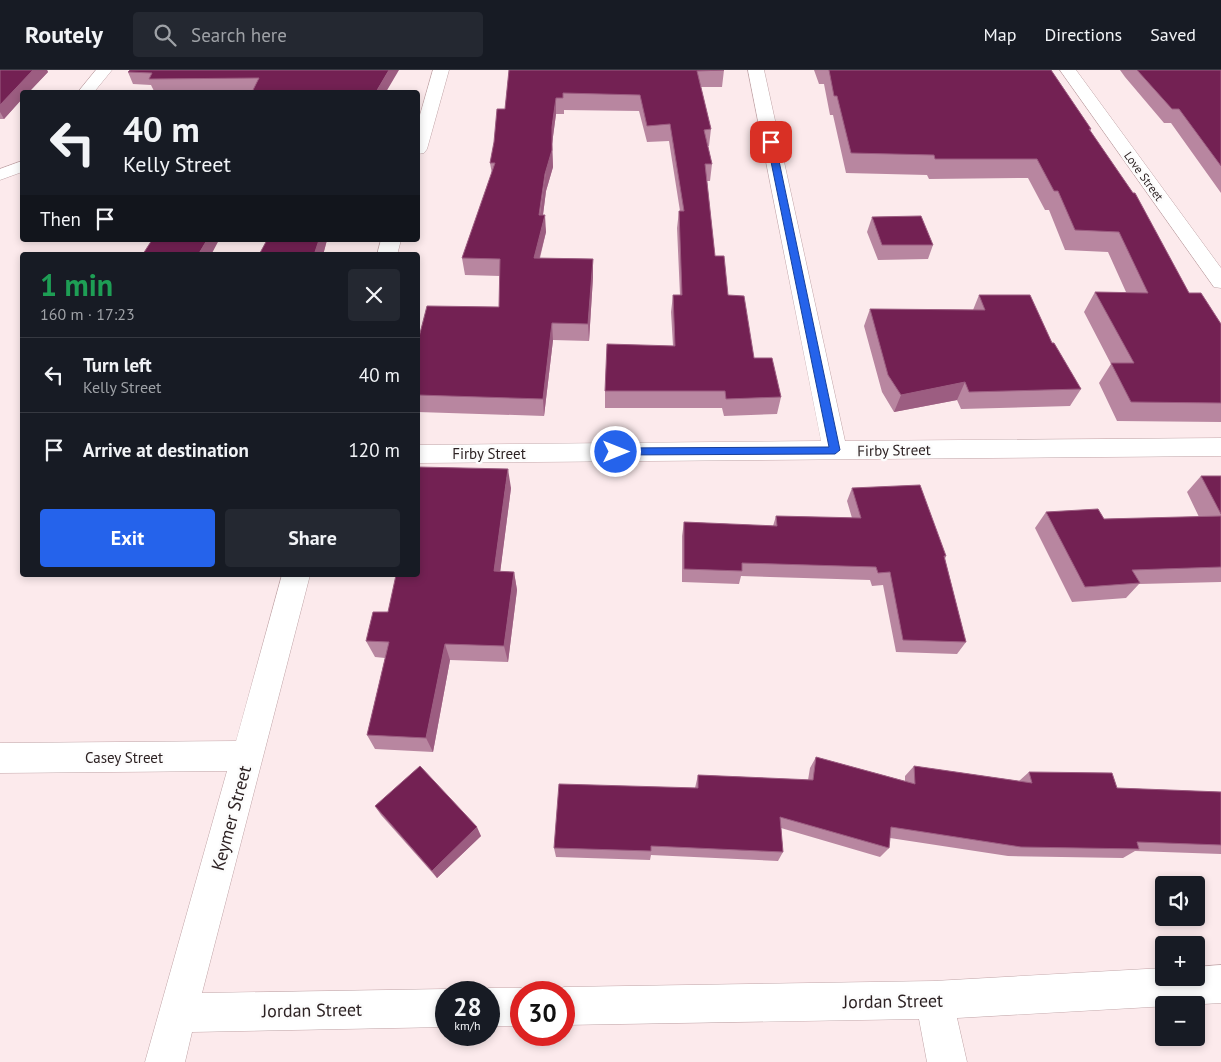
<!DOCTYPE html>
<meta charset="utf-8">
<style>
:root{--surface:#171b24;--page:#242831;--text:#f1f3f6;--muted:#9ea1a6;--line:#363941;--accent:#2563eb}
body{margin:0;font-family:"PT Sans",sans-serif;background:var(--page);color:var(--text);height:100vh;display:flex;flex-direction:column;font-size:19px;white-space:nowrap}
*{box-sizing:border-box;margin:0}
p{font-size:16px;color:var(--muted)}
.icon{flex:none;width:28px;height:28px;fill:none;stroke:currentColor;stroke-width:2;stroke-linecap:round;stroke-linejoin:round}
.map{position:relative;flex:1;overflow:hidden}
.drawer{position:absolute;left:20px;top:182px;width:400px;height:325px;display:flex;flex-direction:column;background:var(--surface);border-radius:5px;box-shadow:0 2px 8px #0003}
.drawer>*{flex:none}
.banner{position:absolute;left:20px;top:20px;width:400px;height:152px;border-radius:5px;box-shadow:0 2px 8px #0003;background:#171b24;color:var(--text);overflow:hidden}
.buttons{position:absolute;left:1155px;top:806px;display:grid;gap:10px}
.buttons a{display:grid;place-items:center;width:50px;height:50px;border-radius:5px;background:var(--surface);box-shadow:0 2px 8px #0003;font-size:25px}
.speed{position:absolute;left:435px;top:911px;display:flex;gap:10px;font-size:25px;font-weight:700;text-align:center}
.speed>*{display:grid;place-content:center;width:65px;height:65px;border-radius:50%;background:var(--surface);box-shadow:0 2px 8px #0003;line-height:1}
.speed small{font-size:12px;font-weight:400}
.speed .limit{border:8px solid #d22;background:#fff;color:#111}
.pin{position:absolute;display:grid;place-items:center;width:42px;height:42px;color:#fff;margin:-21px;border-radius:10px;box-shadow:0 2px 8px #0006}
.me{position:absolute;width:55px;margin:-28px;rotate:90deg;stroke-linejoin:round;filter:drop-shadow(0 0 4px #0008)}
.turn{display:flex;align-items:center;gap:18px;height:105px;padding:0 20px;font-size:22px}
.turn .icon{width:65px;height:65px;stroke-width:2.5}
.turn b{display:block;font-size:35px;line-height:42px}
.then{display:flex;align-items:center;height:48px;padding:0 20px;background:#0003;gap:10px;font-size:19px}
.round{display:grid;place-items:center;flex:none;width:52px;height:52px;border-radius:5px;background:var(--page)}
.head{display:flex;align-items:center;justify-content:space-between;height:85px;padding:0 20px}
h1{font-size:30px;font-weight:700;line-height:38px;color:#1e9e55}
.primary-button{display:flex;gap:10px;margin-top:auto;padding:10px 20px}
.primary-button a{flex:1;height:58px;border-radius:5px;background:var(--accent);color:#fff;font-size:20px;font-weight:700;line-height:58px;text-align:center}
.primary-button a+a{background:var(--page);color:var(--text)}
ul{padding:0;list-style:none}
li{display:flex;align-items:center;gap:15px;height:75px;padding:0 20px;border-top:1px solid var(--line)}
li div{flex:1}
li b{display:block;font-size:19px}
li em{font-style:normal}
header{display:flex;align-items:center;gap:30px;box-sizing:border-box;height:70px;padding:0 25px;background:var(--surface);border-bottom:1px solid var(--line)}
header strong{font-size:24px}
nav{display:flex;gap:28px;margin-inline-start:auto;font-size:18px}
.search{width:350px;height:45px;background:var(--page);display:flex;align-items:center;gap:12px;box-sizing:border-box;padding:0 18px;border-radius:5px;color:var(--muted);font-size:19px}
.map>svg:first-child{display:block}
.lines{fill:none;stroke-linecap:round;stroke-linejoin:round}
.minor-casing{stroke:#c0a4a7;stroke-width:1}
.minor{fill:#fff;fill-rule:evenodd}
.wall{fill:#b886a0}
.shaded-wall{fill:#9c5d81}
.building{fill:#732153;stroke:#9c5d81}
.route{fill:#2563eb;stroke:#184099}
.labels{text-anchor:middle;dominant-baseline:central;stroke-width:5;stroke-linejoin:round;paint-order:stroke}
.far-street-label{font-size:12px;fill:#2d2223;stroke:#fcfcfc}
.street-label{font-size:15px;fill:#2d2223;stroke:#fcfcfc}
.near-street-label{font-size:18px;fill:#2d2223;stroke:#fcfcfc}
</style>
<header>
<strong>Routely</strong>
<div class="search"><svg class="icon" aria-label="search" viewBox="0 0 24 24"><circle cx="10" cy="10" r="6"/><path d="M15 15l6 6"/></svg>Search here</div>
<nav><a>Map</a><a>Directions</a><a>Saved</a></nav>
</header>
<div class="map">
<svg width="1221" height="992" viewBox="0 0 1221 992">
<rect width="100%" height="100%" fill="#fceaec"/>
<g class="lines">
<g class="minor-casing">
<path id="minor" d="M 96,0 L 112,0 L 94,22 L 78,22 Z
M 433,0 L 449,0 L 427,79 L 424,83 L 418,84 L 418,52 Z
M 748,0 L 764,0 L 845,371 L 1221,368 L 1221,386 L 418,393 L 418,375 L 821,371 Z
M 1060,0 L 1076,0 L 1221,198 L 1221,218 L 1214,217 Z
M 22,91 L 22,102 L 0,110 L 0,99 Z
M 381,170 L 401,170 L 397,185 L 377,185 Z
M 282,505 L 310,505 L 202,923 L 446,919 L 455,922 L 446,922 L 446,957 L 192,962 L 185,992 L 145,992 L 227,701 L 0,703 L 0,673 L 236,671 Z
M 1221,895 L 1221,933 L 957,948 L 967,992 L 927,992 L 919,949 L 564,955 L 564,922 L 551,922 L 564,917 L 934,911 L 1164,898 L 1164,908 L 1196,908 L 1196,897 Z
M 489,918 L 521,918 L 532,922 L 521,922 L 521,956 L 489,956 L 489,922 L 478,922 Z"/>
</g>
<use href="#minor" class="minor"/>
</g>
<path class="wall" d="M 0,0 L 47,0 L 48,2 L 29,22 L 22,22 L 22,29 L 4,49 L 0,49 Z
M 399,0 L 253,21 L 154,21 L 151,15 L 133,14 L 128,2 Z
M 509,0 L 724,0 L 722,17 L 701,17 L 711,59 L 709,76 L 708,76 L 712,94 L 710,111 L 707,111 L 715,186 L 728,225 L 754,288 L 781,327 L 777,344 L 724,346 L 722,338 L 605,338 L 605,321 L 673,276 L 671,242 L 673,225 L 680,225 L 677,158 L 679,141 L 680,141 L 669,71 L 647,72 L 639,41 L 564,40 L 564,44 L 556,44 L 552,74 L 553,97 L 546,121 L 543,145 L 546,162 L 540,188 L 593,189 L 593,207 L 589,271 L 553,270 L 544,346 L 418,342 L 418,271 L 499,237 L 500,206 L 465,205 L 462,188 L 492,104 L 490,93 L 505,39 Z
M 814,0 L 1051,0 L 1091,59 L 1090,61 L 1189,223 L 1221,254 L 1221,352 L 1117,351 L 1099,313 L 1111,294 L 1084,242 L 1095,222 L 1126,222 L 1108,182 L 1065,180 L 1049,140 L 1045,140 L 1028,108 L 929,109 L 927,105 L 846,103 L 833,45 L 830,45 L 824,14 L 819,14 Z
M 1120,0 L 1221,0 L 1221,123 L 1171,53 L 1164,53 L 1125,7 Z
M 872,147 L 933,175 L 928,189 L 878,190 L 867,162 Z
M 267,170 L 327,170 L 323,185 L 261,185 L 260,183 Z
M 979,225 L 1052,273 L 1081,319 L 1070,336 L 961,339 L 957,330 L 894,342 L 882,322 L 864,256 L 870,239 L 973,240 Z
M 1201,406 L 1221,406 L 1221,512 L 1139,514 L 1126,528 L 1072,532 L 1035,458 L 1046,442 L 1104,449 L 1199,447 L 1187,422 Z
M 511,418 L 500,502 L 514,502 L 517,520 L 508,592 L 450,590 L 433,682 L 375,679 L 367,665 L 385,588 L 375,587 L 366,571 L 388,542 Z
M 852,418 L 946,486 L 945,489 L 966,572 L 957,584 L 896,582 L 883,515 L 872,516 L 870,510 L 741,506 L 739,514 L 682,512 L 682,466 L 684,452 L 773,456 L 776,446 L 852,448 L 847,431 Z
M 816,687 L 905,711 L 905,706 L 914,696 L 1019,711 L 1029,702 L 1117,718 L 1221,722 L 1221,784 L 1135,781 L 1123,788 L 1008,786 L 890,768 L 889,778 L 880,787 L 781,758 L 783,782 L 778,791 L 651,785 L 650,790 L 556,787 L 554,778 L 695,718 L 698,705 L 808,710 L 810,698 Z
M 375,736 L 481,766 L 437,808 L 381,745 Z"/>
<path class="shaded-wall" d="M 33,0 L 47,0 L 48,2 L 29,22 L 22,22 L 22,29 L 4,49 L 0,42 L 0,35 Z
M 389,0 L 399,0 L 386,22 L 376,22 Z
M 556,28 L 556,44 L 552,74 L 553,97 L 546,121 L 541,160 L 545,145 L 546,162 L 535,205 L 534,188 Z
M 207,170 L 219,170 L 211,185 L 198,185 Z
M 319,170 L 327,170 L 323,185 L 314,185 Z
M 593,189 L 593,207 L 589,271 L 588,254 Z
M 552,253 L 553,270 L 544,346 L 543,329 Z
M 965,312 L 957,330 L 894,342 L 901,325 Z
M 508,399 L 511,418 L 498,519 L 494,501 Z
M 514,502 L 517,520 L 508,592 L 504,576 Z
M 445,574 L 450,590 L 433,682 L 426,668 Z
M 477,757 L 481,766 L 437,808 L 432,801 Z"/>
<path class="building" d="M 0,0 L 33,0 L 0,35 Z
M 130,0 L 389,0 L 376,22 L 252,22 L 259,8 L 149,9 L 152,3 L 128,2 Z
M 509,0 L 724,0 L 697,1 L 711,59 L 704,60 L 712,94 L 705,94 L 715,186 L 724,186 L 728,225 L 744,226 L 754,288 L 772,288 L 781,327 L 726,329 L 725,321 L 605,321 L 607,274 L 675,276 L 673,225 L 682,225 L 679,141 L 684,141 L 670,54 L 647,56 L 640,25 L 563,23 L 563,28 L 556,28 L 552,57 L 552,80 L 545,104 L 539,145 L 545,145 L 534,188 L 593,189 L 588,254 L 552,253 L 543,329 L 418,325 L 418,271 L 427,236 L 499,237 L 500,189 L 462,188 L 495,93 L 490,93 L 494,72 L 497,39 L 505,39 Z
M 829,0 L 1051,0 L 1091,59 L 1089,59 L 1133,123 L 1135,123 L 1189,223 L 1201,223 L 1221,254 L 1221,333 L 1131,332 L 1111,293 L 1134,293 L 1095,222 L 1148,223 L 1119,162 L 1075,160 L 1058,121 L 1054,121 L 1037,89 L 935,89 L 934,85 L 851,83 L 837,26 L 834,26 Z
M 1137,0 L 1221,0 L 1221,96 L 1179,39 L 1172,39 Z
M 921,146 L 933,175 L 882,175 L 872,147 Z
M 152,170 L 207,170 L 198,185 L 143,184 Z
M 267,170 L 319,170 L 314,185 L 260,183 Z
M 979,225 L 1030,225 L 1052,273 L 1054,273 L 1081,319 L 969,322 L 965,312 L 901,325 L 888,305 L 870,239 L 985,240 Z
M 418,397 L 508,399 L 494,501 L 514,502 L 504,576 L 445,574 L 426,668 L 367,665 L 389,572 L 366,571 L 373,542 L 388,542 L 396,505 L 418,505 Z
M 1201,406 L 1221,406 L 1221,444 Z
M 920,415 L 946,486 L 944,486 L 966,572 L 903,570 L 890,502 L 878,503 L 876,497 L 742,493 L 742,501 L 684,499 L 684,452 L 777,456 L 776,446 L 861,448 L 852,418 Z
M 1098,439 L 1104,449 L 1221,446 L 1221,497 L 1132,500 L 1140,513 L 1085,517 L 1046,442 Z
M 816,687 L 915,714 L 914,696 L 1032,713 L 1029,702 L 1112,703 L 1117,718 L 1221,722 L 1221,775 L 1137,772 L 1139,779 L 1021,777 L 891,757 L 889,778 L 780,747 L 783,782 L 651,776 L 651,781 L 554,778 L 559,714 L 698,718 L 698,705 L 813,710 Z
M 420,696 L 477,757 L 432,801 L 375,736 Z"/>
<path class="route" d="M 771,69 L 775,72 L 840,380 L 835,384 L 613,385 L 611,382 L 616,378 L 829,377 L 767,72 Z"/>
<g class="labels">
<g class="far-street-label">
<text transform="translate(1144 106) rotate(54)">Love Street</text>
</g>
<g class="street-label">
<text transform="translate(894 380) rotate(-1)">Firby Street</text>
<text x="489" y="383">Firby Street</text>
<text x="124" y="687">Casey Street</text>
</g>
<g class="near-street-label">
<text transform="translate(231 748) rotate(-75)">Keymer Street</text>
<text transform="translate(893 931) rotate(-1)">Jordan Street</text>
<text transform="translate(312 940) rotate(-1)">Jordan Street</text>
</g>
</g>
</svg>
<div class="buttons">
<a><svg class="icon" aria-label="sound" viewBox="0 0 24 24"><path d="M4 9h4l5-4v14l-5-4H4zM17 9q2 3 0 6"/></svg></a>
<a>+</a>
<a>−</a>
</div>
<div class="speed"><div>28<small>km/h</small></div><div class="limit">30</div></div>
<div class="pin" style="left:771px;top:72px;background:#d93025"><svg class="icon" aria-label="arrive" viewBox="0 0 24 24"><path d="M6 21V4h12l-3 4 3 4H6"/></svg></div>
<svg class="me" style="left:616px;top:382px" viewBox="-20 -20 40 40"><circle r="17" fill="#2563eb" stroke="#fff" stroke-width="3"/><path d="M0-11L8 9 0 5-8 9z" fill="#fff"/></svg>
<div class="banner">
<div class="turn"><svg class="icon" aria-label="left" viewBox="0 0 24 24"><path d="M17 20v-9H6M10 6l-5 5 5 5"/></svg><div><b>40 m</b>Kelly Street</div></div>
<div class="then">Then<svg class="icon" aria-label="arrive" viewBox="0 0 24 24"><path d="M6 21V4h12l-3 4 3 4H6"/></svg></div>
</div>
<section class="drawer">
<div class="head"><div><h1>1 min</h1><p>160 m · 17:23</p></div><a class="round"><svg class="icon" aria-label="close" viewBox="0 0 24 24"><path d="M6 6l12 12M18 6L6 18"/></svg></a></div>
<ul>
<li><svg class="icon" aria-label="left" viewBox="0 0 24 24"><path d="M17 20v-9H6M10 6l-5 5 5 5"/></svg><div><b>Turn left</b><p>Kelly Street</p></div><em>40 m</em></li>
<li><svg class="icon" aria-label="arrive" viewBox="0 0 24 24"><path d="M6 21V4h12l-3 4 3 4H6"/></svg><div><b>Arrive at destination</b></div><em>120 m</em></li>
</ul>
<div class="primary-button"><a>Exit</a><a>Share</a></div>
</section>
</div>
